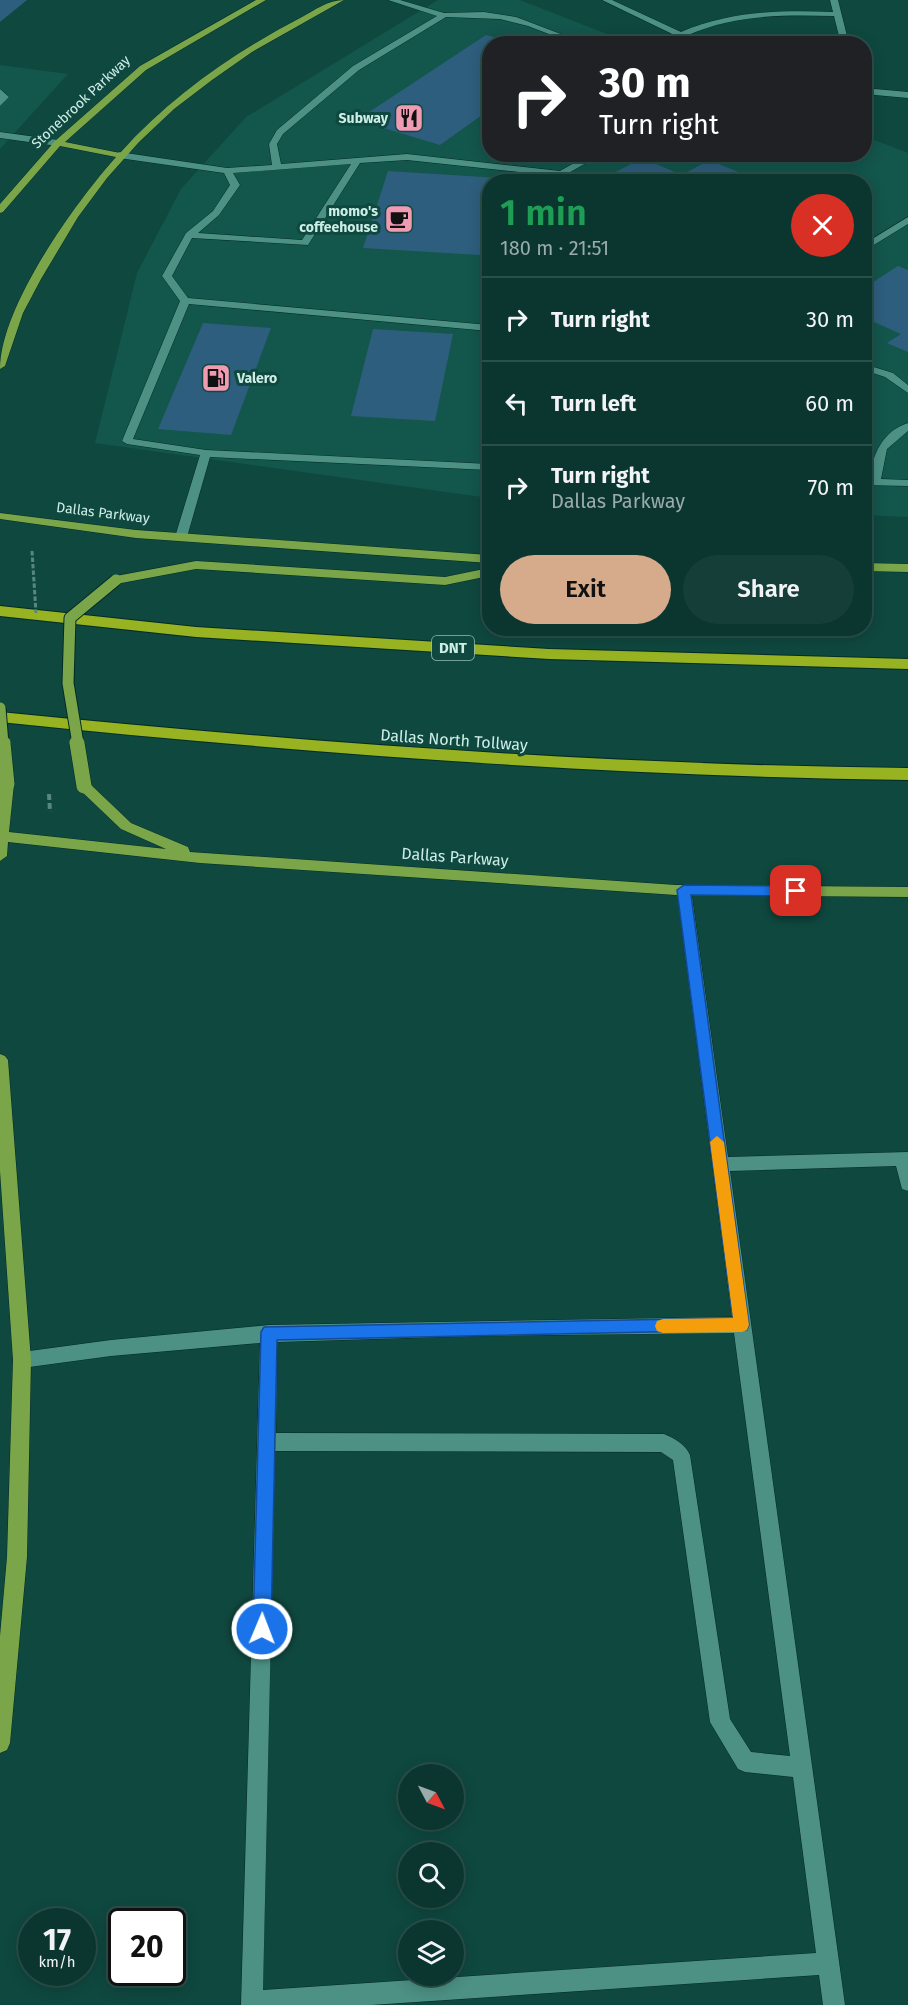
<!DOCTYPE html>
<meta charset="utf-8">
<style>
:root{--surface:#0b362f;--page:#143e37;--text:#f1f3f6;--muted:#9aabaa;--line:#2b504b;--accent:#d6ab8b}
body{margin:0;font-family:"Fira Sans",sans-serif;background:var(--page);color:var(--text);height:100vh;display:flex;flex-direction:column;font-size:22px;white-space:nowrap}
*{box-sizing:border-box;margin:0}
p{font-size:20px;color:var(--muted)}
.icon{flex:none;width:33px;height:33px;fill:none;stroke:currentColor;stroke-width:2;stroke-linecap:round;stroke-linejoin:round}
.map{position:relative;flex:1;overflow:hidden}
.sheet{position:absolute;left:482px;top:174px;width:390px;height:462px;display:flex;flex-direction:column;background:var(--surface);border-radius:24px;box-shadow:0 3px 15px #0003,0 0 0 2px var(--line)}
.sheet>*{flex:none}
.hud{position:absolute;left:482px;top:36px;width:390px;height:126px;border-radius:24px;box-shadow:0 3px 15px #0003,0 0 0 2px var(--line);background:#202124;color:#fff;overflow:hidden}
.needle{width:39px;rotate:131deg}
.tools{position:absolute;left:398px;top:1764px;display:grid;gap:12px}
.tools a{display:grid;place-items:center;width:66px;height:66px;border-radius:50%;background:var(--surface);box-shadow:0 3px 15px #0003,0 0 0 2px var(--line);font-size:30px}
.speed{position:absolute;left:18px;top:1908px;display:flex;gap:12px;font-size:30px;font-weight:700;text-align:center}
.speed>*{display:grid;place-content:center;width:78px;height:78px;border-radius:50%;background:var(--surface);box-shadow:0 3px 15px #0003,0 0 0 2px var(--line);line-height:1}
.speed small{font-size:15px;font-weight:400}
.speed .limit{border:3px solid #111;border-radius:9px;background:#fff;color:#111}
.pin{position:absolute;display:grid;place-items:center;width:51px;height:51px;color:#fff;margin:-26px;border-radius:12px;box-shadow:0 3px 9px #0006}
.me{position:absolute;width:66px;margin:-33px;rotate:1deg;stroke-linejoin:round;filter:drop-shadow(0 0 4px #0008)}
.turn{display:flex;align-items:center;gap:21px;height:126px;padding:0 18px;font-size:27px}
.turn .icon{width:78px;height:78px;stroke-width:2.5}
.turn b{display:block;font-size:42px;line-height:51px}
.round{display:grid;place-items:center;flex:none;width:63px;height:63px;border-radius:32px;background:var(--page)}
.head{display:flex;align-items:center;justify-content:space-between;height:102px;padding:0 18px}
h1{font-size:36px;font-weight:600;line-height:45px;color:#1e9e55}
.cta{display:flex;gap:12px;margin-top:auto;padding:12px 18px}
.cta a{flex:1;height:69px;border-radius:36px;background:var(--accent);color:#111;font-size:24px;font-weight:600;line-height:69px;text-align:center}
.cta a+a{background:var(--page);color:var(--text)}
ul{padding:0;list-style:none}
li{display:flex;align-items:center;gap:18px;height:84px;padding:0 18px;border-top:2px solid var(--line)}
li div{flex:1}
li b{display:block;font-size:22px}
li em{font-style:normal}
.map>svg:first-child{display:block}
.built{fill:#13564c}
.building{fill:#2e5e7d}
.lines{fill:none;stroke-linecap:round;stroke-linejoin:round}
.minor-casing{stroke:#042b25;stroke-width:1}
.major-casing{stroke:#042b25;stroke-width:1}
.highway-casing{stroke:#042b25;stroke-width:2}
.minor{fill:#4c9184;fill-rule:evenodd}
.major{fill:#7aa549;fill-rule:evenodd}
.highway{fill:#98b321;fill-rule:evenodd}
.major-bridge-far1-casing{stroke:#042b25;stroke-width:13;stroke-linecap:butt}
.major-bridge-casing{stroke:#042b25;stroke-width:16;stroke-linecap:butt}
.path-bridge-far1{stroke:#57877f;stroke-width:3;stroke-dasharray:4.5 2;stroke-linecap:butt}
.path-bridge{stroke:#57877f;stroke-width:4;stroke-dasharray:6 3;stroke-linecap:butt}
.major-bridge-far1{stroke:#7aa549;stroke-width:11}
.major-bridge{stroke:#7aa549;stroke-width:15}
.route{fill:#1a73e8;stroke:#114b97;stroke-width:1.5}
.slow{fill:#f59e0b}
.labels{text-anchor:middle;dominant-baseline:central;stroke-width:6;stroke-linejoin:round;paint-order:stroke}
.far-street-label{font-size:14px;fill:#cdeee7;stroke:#0f483f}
.far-poi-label{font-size:14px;font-weight:bold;fill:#cdeee7;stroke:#0f483f;text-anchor:end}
.shield{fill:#0f483f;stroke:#94bcb5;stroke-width:1.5}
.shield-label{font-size:15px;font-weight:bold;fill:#cdeee7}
.street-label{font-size:16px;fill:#cdeee7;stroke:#0f483f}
</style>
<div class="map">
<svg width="908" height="2005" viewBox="0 0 908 2005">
<rect width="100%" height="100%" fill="#0f483f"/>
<path class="built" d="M 438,0 L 520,0 L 630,43 L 489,44 L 489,154 L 864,154 L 864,136 L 908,153 L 908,517 L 864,515 L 864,182 L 489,182 L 489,498 L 95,443 L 137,273 L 181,189 L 246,117 Z
M 0,65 L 68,74 L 0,149 Z"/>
<path class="building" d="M 0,0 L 27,0 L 0,22 Z
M 486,35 L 515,43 L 489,44 L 489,110 L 440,145 L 357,120 Z
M 642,158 L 682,175 L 709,160 L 763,182 L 631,182 L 612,174 Z
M 388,171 L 499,178 L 498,182 L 489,182 L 489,219 L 480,255 L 363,248 Z
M 898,266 L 908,270 L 908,352 L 887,343 L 901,334 L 874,322 L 864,329 L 864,288 Z
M 203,323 L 271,328 L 231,435 L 158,429 Z
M 373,329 L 453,334 L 435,421 L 351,416 Z"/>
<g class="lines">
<g class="minor-casing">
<path id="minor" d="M 388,0 L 400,0 L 444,13 L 484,12 L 516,17 L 587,44 L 575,44 L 528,26 L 500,19 L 446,17 L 359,70 L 283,134 L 277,144 L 281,164 L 407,154 L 560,171 L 590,154 L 602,154 L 565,175 L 564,182 L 555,182 L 556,176 L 407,160 L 360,163 L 308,245 L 192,238 L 172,276 L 188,298 L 489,325 L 489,331 L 189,304 L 133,439 L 206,450 L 489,464 L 489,470 L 210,457 L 187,537 L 185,540 L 177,540 L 175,537 L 200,455 L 127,444 L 122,441 L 180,301 L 162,276 L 186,233 L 213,211 L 230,185 L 224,173 L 119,158 L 115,155 L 119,152 L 227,168 L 272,165 L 269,144 L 277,130 L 353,66 L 437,16 ZM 351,164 L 302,240 L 198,233 L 219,215 L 240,185 L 233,173 Z
M 602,0 L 612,0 L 681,32 C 731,11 780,10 833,12 L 830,0 L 838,0 L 849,44 L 841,44 L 834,16 C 783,15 736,14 688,35 L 705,44 L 693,44 Z
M 864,88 L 908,92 L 908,98 L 864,94 Z
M 0,89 L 9,97 L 0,106 Z
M 0,132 L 58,140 L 62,143 L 58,146 L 0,138 Z
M 908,217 L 908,224 L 864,251 L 864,244 Z
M 864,364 L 893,373 L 908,385 L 908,393 L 885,377 L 864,370 Z
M 908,423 L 908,431 L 887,449 L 881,479 L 908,480 L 908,486 L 864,485 L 864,479 L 870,479 C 872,454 883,431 908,423 Z
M 684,885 L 691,890 L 728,1157 L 908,1152 L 908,1191 L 902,1189 L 896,1166 L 730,1171 L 845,2005 L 823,2005 L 819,1975 L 371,2005 L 241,2005 L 260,1343 L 111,1356 L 22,1368 L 16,1366 L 13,1360 L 16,1354 L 22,1352 L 111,1340 L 269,1325 L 732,1317 L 677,890 ZM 734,1333 L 790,1756 L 751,1752 L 730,1719 L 690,1455 C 686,1445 674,1438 664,1434 L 276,1433 L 277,1342 L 471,1336 ZM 275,1451 L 661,1452 L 673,1460 L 710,1722 L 738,1769 L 745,1772 L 793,1777 L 816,1953 L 263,1990 Z"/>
</g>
<g class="major-casing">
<path id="major" d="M 256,0 L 266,0 L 146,70 L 65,142 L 120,153 C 171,96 235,52 302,17 C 315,10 328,0 344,0 L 252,52 L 212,80 L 174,109 L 139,142 L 107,178 L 78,217 L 41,279 L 23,313 L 5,366 L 0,369 C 0,307 75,203 116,157 L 60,146 L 3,212 L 0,213 L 0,204 L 55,141 L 140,66 Z
M 0,513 L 136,530 L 489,555 L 489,563 L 136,538 L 0,519 Z
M 196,561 L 445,577 L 489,568 L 489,576 L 445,585 L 196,569 L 116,584 L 110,580 L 116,576 Z
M 864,563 L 908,564 L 908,572 L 864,571 Z
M 7,779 L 14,784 L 9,832 L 166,849 L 121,829 L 79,789 L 77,786 L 84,781 L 89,783 L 131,823 L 188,847 L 190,852 L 676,885 L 908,887 L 908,897 L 676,895 L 200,863 L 8,842 L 7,856 L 0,861 L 0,787 L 2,781 Z
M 0,1054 L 5,1056 L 8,1060 L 31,1360 L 27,1557 L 10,1743 L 7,1750 L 0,1753 L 0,1636 L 7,1557 L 13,1360 L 0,1171 Z"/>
</g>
<g class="highway-casing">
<path id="highway" d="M 0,606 L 196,627 L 549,649 L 908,659 L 908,669 L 549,659 L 196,637 L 0,616 Z
M 0,712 C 302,742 604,765 908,768 L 908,780 C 604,776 302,753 0,722 Z"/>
</g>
<use href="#minor" class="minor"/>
<use href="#major" class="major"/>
<use href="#highway" class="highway"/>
<g class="major-bridge-far1-casing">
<path id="major-bridge-far1" d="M 0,708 L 3,744
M 78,744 L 68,683 L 70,618 L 116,580"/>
</g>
<g class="major-bridge-casing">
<path id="major-bridge" d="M 3,743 L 7,784
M 77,743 L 84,786"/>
</g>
<path class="path-bridge-far1" d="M 32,551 L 36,613"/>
<path class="path-bridge" d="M 49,794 L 50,812"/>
<use href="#major-bridge-far1" class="major-bridge-far1"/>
<use href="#major-bridge" class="major-bridge"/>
</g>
<path class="route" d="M 684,885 L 796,886 L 802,891 L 796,896 L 691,895 L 749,1325 L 747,1330 L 277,1340 L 271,1629 L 268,1635 L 262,1637 L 255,1635 L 253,1629 L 261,1332 L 264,1327 L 733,1318 L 677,890 Z"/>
<path class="slow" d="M 717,1136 L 724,1142 L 749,1325 L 747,1330 L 742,1332 L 663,1333 L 657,1331 L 655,1326 L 657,1321 L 663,1319 L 733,1318 L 710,1142 Z"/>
<defs>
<g id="restaurant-square" transform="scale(1.5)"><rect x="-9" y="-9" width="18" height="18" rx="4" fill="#f19ab4" stroke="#0f483f"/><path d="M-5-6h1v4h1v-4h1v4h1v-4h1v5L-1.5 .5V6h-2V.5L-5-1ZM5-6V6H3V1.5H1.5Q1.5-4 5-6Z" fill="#111"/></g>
<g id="cafe-square" transform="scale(1.5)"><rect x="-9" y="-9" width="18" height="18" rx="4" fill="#f19ab4" stroke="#0f483f"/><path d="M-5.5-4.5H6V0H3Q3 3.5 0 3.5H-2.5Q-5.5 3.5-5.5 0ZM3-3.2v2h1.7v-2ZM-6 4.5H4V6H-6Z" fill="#111"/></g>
<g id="fuel-square" transform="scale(1.5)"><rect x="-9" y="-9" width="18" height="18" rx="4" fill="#f19ab4" stroke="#0f483f"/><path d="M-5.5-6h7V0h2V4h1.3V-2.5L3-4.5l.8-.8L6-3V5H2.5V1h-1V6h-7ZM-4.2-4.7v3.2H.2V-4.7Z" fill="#111"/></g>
</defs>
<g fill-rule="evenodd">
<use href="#restaurant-square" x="409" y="118"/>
<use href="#cafe-square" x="399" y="219"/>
<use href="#fuel-square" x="216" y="378"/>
</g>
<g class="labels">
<g class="far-street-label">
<text transform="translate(81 102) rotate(-43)">Stonebrook Parkway</text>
<text transform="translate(103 513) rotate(7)">Dallas Parkway</text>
</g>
<g class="far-poi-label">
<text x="388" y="118">Subway</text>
<text x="378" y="211">momo's<tspan x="378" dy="16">coffeehouse</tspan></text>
<text x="237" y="378" text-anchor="start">Valero</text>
</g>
<rect class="shield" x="432" y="636" width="42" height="24" rx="4.5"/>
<g class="shield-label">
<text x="453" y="648">DNT</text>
</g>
<g class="street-label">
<text transform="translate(454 740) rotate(4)">Dallas North Tollway</text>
<text transform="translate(455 857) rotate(4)">Dallas Parkway</text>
</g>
</g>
</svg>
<div class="tools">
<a><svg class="needle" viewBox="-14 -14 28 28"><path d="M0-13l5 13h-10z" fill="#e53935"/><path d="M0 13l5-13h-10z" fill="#9aabaa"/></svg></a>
<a><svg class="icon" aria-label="search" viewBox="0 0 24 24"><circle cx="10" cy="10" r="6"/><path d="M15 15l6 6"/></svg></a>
<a><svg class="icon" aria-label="layers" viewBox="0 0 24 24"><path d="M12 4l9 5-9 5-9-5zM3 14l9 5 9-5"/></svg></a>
</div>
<div class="speed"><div>17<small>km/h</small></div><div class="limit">20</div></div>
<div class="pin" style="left:796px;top:891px;background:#d93025"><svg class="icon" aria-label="arrive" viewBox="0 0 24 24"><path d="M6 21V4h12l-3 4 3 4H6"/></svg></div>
<svg class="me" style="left:262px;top:1629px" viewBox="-20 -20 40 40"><circle r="17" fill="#1a73e8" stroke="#fff" stroke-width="3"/><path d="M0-11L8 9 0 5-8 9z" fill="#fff"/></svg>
<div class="hud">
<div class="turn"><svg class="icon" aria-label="right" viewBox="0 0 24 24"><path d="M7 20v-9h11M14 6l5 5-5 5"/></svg><div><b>30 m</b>Turn right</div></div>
</div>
<section class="sheet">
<div class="head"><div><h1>1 min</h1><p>180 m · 21:51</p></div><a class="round" style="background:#d93025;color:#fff"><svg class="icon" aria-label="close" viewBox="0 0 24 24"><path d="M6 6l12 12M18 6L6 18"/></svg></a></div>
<ul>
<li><svg class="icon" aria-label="right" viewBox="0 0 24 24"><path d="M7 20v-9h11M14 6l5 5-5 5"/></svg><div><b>Turn right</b></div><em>30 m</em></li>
<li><svg class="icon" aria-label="left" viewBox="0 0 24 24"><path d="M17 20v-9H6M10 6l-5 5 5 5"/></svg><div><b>Turn left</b></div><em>60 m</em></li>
<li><svg class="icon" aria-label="right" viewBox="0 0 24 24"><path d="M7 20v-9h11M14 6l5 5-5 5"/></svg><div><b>Turn right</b><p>Dallas Parkway</p></div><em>70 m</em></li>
</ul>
<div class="cta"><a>Exit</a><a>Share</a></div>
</section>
</div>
